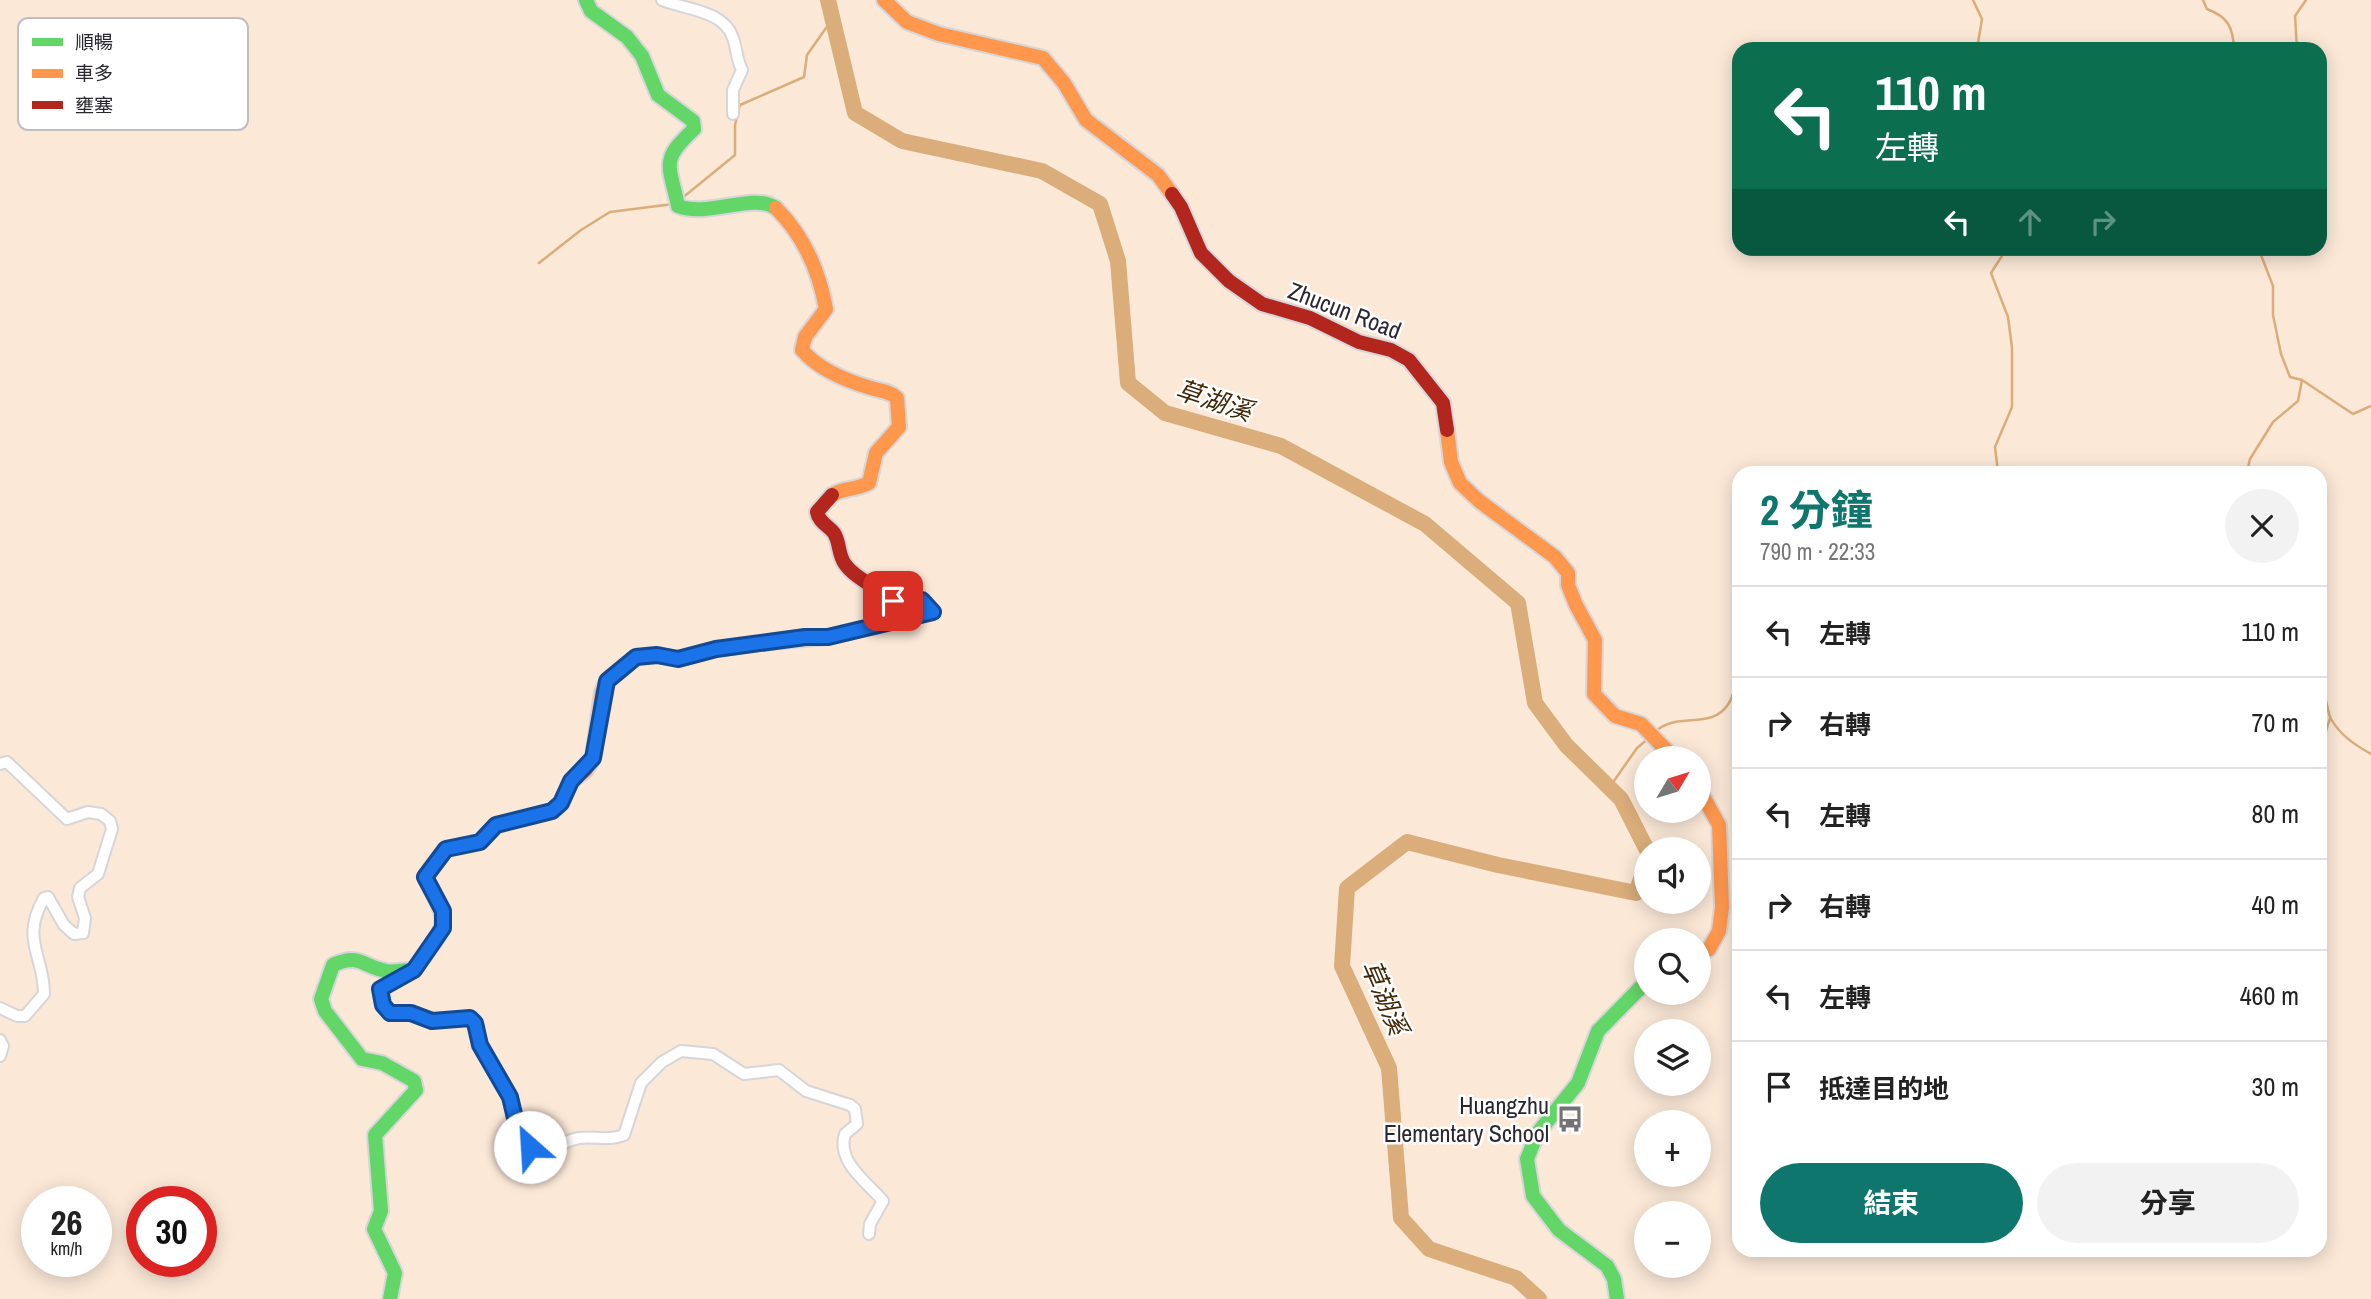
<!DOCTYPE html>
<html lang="zh-TW">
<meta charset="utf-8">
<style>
:root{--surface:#fff;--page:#f2f2f2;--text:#222;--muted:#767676;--line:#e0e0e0;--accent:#0f766e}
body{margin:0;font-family:"Archivo Narrow","Noto Sans TC",sans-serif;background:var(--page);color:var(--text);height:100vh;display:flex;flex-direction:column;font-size:26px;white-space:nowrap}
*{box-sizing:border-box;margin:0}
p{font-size:23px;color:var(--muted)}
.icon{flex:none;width:38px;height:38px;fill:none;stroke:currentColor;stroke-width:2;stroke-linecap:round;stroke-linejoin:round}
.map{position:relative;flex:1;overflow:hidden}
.panel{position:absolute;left:1732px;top:466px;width:595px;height:791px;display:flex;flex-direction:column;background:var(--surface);border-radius:21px;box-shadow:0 4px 18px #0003}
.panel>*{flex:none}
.top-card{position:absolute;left:1732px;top:42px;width:595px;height:214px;border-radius:21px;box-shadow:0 4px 18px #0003;background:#0b6e4f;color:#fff;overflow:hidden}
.needle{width:46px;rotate:52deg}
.controls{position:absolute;left:1634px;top:746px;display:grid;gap:14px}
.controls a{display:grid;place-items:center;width:77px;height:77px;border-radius:50%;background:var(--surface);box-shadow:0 4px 18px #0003;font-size:35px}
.speed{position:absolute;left:21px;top:1186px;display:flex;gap:14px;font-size:35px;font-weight:700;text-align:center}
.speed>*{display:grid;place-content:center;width:91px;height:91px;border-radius:50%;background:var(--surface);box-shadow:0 4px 18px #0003;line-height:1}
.speed small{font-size:18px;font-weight:400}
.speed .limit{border:10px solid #d22;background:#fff;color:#111}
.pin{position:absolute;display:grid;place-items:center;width:60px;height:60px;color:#fff;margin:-30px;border-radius:14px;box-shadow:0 4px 10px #0006}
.me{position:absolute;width:77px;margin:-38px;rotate:334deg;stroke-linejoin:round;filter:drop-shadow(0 0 5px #0008)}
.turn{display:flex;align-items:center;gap:24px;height:147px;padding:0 28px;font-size:32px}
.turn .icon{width:91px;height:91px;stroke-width:2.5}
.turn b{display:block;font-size:49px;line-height:60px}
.lanes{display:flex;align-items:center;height:66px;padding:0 28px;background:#0003;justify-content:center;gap:35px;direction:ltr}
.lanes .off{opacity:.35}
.round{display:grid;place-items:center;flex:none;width:74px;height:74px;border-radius:37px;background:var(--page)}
.head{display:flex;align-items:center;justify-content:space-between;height:119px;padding:0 28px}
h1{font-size:42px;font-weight:700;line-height:52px;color:var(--accent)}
.cta{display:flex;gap:14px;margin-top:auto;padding:14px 28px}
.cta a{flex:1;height:80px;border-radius:42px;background:var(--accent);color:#fff;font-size:28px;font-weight:700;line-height:80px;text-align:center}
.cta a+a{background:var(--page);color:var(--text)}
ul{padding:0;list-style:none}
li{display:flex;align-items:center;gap:21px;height:91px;padding:0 28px;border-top:2px solid var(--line)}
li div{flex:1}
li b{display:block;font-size:26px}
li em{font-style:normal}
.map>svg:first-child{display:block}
.green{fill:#fbe8d7;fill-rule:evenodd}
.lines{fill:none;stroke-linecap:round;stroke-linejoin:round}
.stream{stroke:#daad7a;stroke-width:2.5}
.river{stroke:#daad7a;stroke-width:16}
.street-casing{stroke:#d6d5d8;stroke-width:14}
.fast-casing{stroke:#d6d5d8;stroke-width:18}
.slow-casing{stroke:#d6d5d8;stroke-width:18}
.jam-casing{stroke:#d6d5d8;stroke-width:18}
.street{stroke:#fefeff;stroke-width:10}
.fast{stroke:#63d668;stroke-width:14}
.slow{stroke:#ff974d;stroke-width:14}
.jam{stroke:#b3261e;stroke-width:14}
.route-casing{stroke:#114b97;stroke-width:18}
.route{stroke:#1a73e8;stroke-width:12}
.labels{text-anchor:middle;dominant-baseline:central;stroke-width:5;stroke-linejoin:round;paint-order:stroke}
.street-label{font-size:24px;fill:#2a282e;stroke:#fff}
.poi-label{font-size:24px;fill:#2a282e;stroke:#fff;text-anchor:end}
.water-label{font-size:26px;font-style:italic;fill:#432808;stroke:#fff}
.key{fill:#fff;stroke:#bfbec0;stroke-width:2}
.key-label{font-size:19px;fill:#2a282e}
</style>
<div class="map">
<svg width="2371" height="1299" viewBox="0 0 2371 1299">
<rect width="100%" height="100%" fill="#fbfbfc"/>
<path class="green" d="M 0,0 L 2371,0 L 2371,1299 L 0,1299 ZM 1740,49 L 2320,49 L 2320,248 L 1740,248 ZM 1740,472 L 2320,472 L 2320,1250 L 1740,1250 ZM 1647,758 L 1699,758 L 1699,810 L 1647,810 ZM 1647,849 L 1699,849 L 1699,901 L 1647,901 ZM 1647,940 L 1699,940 L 1699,992 L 1647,992 ZM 1647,1031 L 1699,1031 L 1699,1083 L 1647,1083 ZM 1647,1122 L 1699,1122 L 1699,1174 L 1647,1174 ZM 37,1202 L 96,1202 L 96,1262 L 37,1262 ZM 142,1202 L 201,1202 L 201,1262 L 142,1262 ZM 1647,1213 L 1699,1213 L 1699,1265 L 1647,1265 Z"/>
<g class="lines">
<path class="stream" d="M 1973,0 L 1982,19 L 1977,49
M 2203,0 L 2207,9 C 2228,17 2233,27 2234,49
M 2297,49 L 2295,16 L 2306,0
M 681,199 L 735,155 L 735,125 L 740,105 L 804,77 L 807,55 L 833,18
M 2249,248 L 2261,255
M 2264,248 L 2261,255 L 2273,286 L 2273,315 L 2281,354 L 2290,377 L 2302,380
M 539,263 L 581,230 L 610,212 L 673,204
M 1998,472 L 1995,447 L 2012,407 L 2012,348 L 2008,317 L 1991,273 L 2007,248
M 2247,472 L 2250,459 L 2273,422 L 2298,401 L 2302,380 L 2353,414 L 2371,406
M 2320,692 C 2329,700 2326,709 2331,719 C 2340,735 2355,745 2371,754
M 1656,731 C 1679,711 1712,731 1729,703 C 1734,695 1736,682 1740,672
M 2320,751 L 2330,718
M 1609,788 L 1637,748 L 1649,738"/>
<path class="river" d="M 828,0 L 855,113 L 902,141 L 1042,171 L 1100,204 L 1118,261 L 1128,383 L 1165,413 L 1281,446 L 1425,524 L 1518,603 L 1535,703 L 1566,745 L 1621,799 L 1647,850
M 1539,1299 L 1516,1278 L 1429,1249 L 1401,1218 L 1389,1068 L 1342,966 L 1347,888 L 1407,842 L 1498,865 L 1636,893 L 1647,862"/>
<g class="street-casing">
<path id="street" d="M 662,0 C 686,10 724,10 733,38 C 737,49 736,58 742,70 L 733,90 L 733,114
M 0,764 L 7,762 L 67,819 L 88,812 L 101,814 L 110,821 L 112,829 L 98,874 L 80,888 L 78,897 L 85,918 L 83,933 L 74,934 L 64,925 L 48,897 L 44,898 C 20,940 44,955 44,994 L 25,1016 L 17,1016 L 0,1008
M 414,970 L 380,989 L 383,1005 L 390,1013 L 411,1013 L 432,1021 L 470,1018 L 475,1023 L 480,1045 L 511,1097 L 519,1135 L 530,1147 C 558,1153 557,1142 579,1138 C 594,1136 610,1141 624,1135 L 641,1083 L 662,1062 L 681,1051 L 713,1054 L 744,1074 L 779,1070 L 806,1091 L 850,1105 L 855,1109 L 857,1124 L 845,1134 C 836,1162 868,1183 883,1201 L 870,1224 L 869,1234
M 0,1040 L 3,1046 L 0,1056"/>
</g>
<g class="fast-casing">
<path id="fast" d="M 586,0 L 591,11 L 627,37 L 642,56 L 658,95 L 693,121 L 694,129 C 660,161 669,163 678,206 C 708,218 753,192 776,208
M 390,1299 L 395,1273 L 374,1229 L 381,1211 L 375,1135 L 416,1090 L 414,1081 L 382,1063 L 362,1059 L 325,1011 L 321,999 L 333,965 C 360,953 361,966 386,971 C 395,973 405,969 414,970 C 446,924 453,929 425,877 L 445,849 L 480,842 L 487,835
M 1617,1299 L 1614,1279 L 1607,1266 L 1559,1230 L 1533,1196 L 1527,1159 L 1537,1134 L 1578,1083 L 1598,1031 L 1647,981"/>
</g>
<g class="slow-casing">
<path id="slow" d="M 884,0 L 907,22 L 939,34 L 1043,58 L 1064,83 L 1086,120 L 1158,175 L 1172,194
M 776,208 C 804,236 819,270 826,309 L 805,337 L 802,350 C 819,370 847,381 871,388 C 880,391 890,391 897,398 L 899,427 L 876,453 L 869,483 C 853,491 845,487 832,495
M 1447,430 L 1451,462 L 1460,483 L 1479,501 L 1555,557 L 1568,573 L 1568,585 L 1576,605 L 1595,640 L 1594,694 L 1615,716 L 1641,724 L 1674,758
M 1699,789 L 1719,825 L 1722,907 L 1719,931 L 1709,949 L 1699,955
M 487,835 L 496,825 L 552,811 L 561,803 L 571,781 L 586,770 L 593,758 L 602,692 L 607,681 L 636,657 L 657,655 L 678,659 L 716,649 L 766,642"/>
</g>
<g class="jam-casing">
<path id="jam" d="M 1172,194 L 1181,207 L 1201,253 L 1229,281 L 1262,304 L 1310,318 L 1359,342 L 1391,350 L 1409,360 L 1443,403 L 1447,430
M 766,642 L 828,637 L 933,612 L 922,600 L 893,601 C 879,588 854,578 845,564 C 838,555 840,542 834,533 C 828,525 819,523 817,512 L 832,495"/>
</g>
<use href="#street" class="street"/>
<use href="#fast" class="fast"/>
<use href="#slow" class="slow"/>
<use href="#jam" class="jam"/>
</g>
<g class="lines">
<g class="route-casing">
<path id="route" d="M 530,1147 L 519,1135 L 510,1097 L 480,1045 L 475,1023 L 470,1018 L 432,1021 L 411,1013 L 390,1013 L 383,1005 L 380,989 L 414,970 L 443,928 L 443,911 L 425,877 L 446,849 L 480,842 L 496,825 L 552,811 L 561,803 L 571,781 L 593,758 L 607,681 L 636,657 L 657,655 L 678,659 L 716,649 L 805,637 L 828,637 L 933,612 L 922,600 L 893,601"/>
</g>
<use href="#route" class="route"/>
</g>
<defs>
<g id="bus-bare" transform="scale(2.1)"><path d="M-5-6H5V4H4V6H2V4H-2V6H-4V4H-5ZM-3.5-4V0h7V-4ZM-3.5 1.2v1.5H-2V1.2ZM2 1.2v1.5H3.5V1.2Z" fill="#737276" stroke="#fff" stroke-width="2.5" paint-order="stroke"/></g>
</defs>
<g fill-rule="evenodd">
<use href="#bus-bare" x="1570" y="1119"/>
</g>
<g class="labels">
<g class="street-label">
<text transform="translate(1345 310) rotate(21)">Zhucun Road</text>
</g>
<g class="poi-label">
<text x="1549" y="1105">Huangzhu<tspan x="1549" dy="28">Elementary School</tspan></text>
</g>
<g class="water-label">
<text transform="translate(1214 400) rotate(18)">草湖溪</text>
<text transform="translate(1385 997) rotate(67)">草湖溪</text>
</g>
</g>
<rect x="18" y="18" width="230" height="112" rx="10" class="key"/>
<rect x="32" y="38" width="31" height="8" fill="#63d668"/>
<rect x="32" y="69" width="31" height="9" fill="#ff974d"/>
<rect x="32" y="101" width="31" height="8" fill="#b3261e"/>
<g class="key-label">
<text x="75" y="49">順暢</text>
<text x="75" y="80">車多</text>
<text x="75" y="112">壅塞</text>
</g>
</svg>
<div class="controls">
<a><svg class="needle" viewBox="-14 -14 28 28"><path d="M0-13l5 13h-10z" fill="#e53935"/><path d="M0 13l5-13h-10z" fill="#767676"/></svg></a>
<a><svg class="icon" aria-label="sound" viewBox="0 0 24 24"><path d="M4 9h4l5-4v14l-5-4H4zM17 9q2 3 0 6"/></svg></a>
<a><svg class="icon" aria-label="search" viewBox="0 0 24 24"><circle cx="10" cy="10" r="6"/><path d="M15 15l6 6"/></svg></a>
<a><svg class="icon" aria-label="layers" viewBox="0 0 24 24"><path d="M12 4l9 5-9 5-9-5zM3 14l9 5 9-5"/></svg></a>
<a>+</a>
<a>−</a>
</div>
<div class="speed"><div>26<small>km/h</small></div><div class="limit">30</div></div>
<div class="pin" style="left:893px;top:601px;background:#d93025"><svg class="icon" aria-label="arrive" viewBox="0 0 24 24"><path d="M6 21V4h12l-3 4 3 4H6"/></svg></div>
<svg class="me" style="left:530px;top:1147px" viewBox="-20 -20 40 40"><circle r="19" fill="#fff"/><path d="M0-13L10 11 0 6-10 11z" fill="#1a73e8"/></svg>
<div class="top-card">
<div class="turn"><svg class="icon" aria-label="left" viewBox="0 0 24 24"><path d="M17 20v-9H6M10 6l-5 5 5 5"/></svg><div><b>110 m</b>左轉</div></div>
<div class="lanes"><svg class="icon" aria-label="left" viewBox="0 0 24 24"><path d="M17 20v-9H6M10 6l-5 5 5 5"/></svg><svg class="icon off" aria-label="ahead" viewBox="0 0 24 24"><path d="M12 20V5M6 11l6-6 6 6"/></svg><svg class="icon off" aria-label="right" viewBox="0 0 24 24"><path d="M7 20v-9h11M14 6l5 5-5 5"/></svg></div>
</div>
<section class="panel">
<div class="head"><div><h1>2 分鐘</h1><p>790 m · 22:33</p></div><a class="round"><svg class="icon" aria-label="close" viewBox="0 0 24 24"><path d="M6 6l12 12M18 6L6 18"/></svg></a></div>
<ul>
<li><svg class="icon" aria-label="left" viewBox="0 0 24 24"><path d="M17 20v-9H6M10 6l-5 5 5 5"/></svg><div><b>左轉</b></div><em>110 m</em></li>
<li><svg class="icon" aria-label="right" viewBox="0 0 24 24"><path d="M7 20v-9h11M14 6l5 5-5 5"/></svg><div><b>右轉</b></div><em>70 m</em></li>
<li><svg class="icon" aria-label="left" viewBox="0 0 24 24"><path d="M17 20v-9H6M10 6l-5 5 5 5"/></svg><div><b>左轉</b></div><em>80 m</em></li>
<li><svg class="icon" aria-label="right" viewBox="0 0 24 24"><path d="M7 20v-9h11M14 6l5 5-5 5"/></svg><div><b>右轉</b></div><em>40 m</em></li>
<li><svg class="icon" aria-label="left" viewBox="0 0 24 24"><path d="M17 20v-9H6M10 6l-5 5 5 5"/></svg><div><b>左轉</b></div><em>460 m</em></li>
<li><svg class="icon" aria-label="arrive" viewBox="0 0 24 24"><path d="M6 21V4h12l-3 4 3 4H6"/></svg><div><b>抵達目的地</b></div><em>30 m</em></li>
</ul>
<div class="cta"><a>結束</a><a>分享</a></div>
</section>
</div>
